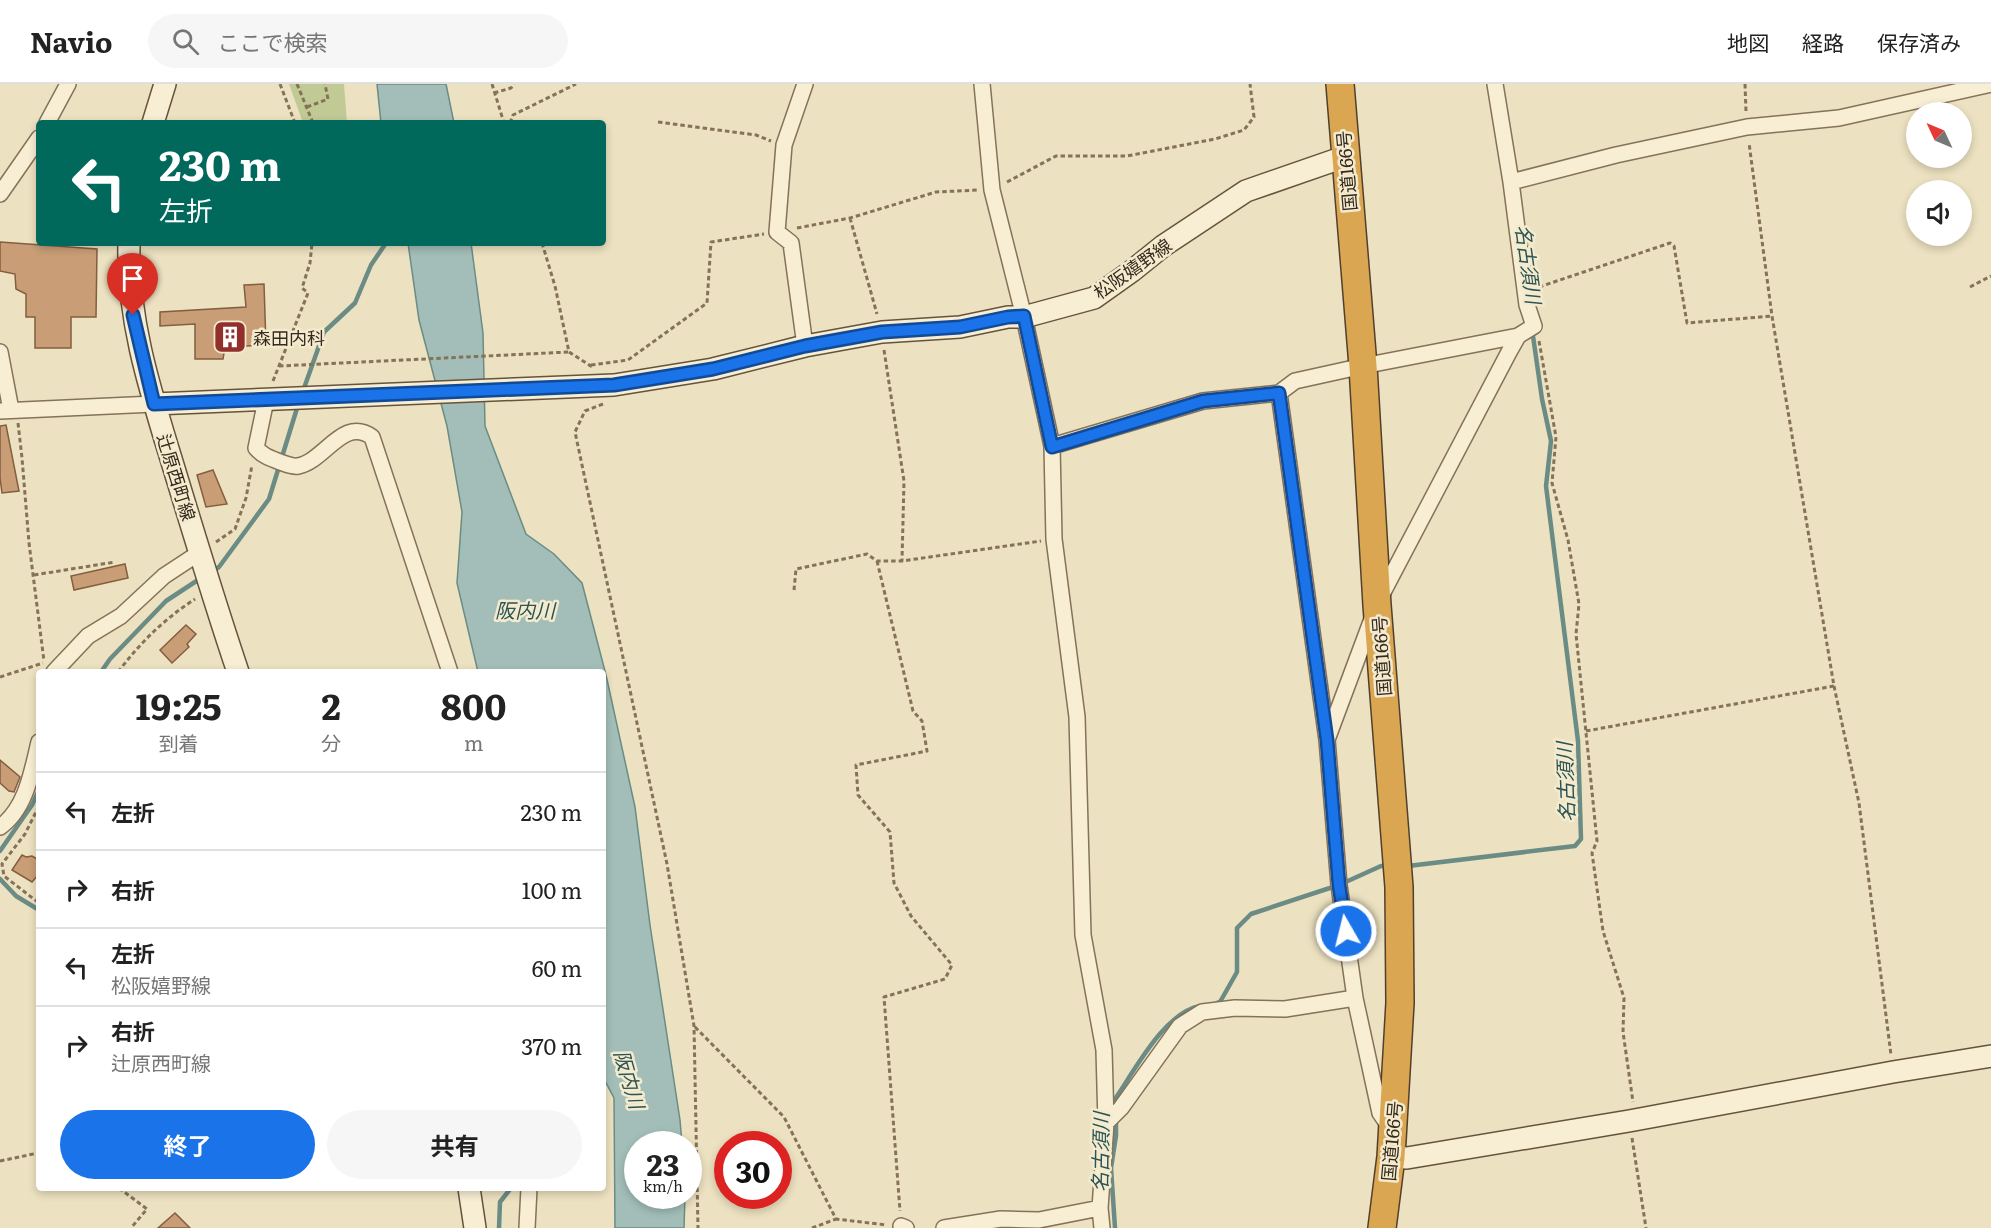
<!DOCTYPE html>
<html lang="ja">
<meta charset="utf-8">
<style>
:root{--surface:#fff;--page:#f6f6f6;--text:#222;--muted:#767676;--line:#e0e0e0;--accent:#1a73e8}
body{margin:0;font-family:Literata,"Noto Sans JP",serif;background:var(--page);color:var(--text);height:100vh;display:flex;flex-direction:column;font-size:22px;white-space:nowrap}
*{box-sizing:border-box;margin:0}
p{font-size:20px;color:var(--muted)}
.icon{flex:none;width:33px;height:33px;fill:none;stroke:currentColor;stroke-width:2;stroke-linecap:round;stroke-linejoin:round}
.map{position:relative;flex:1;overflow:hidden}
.details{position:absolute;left:36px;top:585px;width:570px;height:522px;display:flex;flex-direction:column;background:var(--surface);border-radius:6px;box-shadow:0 3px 9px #0003}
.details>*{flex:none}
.guide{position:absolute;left:36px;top:36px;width:570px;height:126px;border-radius:6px;box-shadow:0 3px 9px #0003;background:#00695c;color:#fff;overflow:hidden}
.needle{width:39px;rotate:314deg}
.controls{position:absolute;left:1906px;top:18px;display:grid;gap:12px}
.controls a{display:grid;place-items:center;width:66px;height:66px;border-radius:50%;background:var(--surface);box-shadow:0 3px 9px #0003;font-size:30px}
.speed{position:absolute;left:624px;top:1047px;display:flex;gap:12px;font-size:30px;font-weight:700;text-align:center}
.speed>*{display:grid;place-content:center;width:78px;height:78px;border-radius:50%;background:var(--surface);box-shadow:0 3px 9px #0003;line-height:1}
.speed small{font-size:15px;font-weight:400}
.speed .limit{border:9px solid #d22;background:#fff;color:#111}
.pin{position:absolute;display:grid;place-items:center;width:51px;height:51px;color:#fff;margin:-62px -26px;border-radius:50% 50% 50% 0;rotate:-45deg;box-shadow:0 0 6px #0007}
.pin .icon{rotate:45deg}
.me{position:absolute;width:66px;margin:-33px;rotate:352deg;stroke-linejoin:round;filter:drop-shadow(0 0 4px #0008)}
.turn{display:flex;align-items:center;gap:21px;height:126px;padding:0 24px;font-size:27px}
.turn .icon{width:78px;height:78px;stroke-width:2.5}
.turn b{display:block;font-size:42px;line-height:51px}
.eta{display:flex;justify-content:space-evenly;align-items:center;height:102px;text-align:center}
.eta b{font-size:36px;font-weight:700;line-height:42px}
.action{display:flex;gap:12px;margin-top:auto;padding:12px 24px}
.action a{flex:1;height:69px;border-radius:36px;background:var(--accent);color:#fff;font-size:24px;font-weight:700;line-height:69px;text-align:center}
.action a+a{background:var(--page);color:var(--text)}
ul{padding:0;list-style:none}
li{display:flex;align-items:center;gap:18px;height:78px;padding:0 24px;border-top:2px solid var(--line)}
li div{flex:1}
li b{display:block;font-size:22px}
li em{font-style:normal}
header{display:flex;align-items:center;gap:36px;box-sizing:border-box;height:84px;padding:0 30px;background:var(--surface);border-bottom:2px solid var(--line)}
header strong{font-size:28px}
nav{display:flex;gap:33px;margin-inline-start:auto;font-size:21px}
.search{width:420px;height:54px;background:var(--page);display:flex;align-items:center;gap:15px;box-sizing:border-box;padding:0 21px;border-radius:33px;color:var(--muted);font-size:22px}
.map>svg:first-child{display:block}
.green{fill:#c1ca95}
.water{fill:#a3beb8;stroke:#6b8c85;stroke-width:1.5}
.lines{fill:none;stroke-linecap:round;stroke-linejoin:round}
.stream{stroke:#6b8c85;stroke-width:4.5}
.building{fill:#c99e77;stroke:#835e3f;stroke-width:1.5}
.street-casing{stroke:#857259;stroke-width:18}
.secondary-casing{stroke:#66533c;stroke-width:24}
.highway-casing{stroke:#52402d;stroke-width:30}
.path{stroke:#857259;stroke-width:3;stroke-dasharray:4.5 3;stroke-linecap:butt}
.street{stroke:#f7eed3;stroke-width:15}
.secondary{stroke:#f7eed3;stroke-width:21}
.highway{stroke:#daa652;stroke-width:27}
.route-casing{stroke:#114b97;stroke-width:15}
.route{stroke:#1a73e8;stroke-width:10}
.labels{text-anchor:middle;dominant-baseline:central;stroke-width:5;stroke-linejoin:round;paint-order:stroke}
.street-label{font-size:18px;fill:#352a1d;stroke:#f4ebcf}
.poi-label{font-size:18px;fill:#352a1d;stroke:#f4ebcf;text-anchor:start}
.water-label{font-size:20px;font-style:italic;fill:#2c5454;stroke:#f4ebcf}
</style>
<header>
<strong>Navio</strong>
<div class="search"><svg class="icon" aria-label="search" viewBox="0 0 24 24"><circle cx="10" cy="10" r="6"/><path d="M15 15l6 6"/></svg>ここで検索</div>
<nav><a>地図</a><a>経路</a><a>保存済み</a></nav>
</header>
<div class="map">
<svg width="1991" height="1144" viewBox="0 0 1991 1144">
<rect width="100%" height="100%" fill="#ece1c0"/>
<path class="green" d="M 289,0 L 344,0 L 347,39 L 303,39 Z"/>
<path class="water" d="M 377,0 L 446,0 L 454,39 L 381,39 Z
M 408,159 L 471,159 L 483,249 L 485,342 L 526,450 L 554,470 L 582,499 L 606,591 L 635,723 L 650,841 L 680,1036 L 682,1060 L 638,1060 L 638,1112 L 685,1112 L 684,1144 L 615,1144 L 614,1014 L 603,993 L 603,588 L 478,588 L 457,499 L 462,428 L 447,342 L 419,236 Z"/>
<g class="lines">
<path class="stream" d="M 303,307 L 324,248 L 355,219 L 371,181 L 386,159
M 211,488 L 219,483 L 269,415 L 298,321
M 101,588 L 110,575 L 166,517 L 201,494
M 0,767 L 32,721 L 39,706
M 1408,782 L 1575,762 L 1581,755 L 1578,657 L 1546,402 L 1551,357 L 1542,315 L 1533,252 L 1531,247
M 0,795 L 16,812 L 39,826
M 1217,919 L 1220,918 L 1237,888 L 1237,844 L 1251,830 L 1339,801 L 1381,782 L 1390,782
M 1116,1025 L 1115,1015 C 1135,986 1164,929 1200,922
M 499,1144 L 500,1118 L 511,1104
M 1115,1144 L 1111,1084 L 1116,1052 L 1116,1036"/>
</g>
<path class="building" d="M 0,158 L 97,165 L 96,233 L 71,233 L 71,264 L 35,264 L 35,233 L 26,233 L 26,210 L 16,205 L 15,190 L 0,187 Z
M 264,200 L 266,261 L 225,263 L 223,275 L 195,275 L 195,240 L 160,242 L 160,228 L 246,223 L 244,201 Z
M 6,341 L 19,407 L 2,409 L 0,394 L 0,342 Z
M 213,386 L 227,420 L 206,423 L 197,391 Z
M 125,480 L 128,494 L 74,506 L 71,492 Z
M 186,541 L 196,550 L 187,560 L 189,563 L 172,579 L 160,566 Z
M 0,676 L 20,693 L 14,708 L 9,707 L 0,699 Z
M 22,771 L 26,773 L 32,772 L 39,776 L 39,790 L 32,798 L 12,786 Z
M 175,1129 L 190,1144 L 158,1144 Z"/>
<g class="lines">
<g class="street-casing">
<path id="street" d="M 805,0 L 784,61 L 777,148 L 791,159 L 805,262
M 982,0 L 992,106 L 1024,233 L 1052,362 L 1054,455 L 1077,633 L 1083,851 L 1104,966 L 1106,1039 L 1100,1124 L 1102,1144
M 47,39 L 68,0
M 1511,98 L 1616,71 L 1747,43 L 1839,34 L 1991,0
M 0,110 L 39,54
M 0,268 L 11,326
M 1279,309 L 1327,656 L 1339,801 L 1355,914 L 1380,1029 L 1391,1045
M 266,316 L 256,364 C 263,372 270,374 280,378 C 286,380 292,383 298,382 C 325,377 343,332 372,353 L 450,588
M 0,327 L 154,320
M 1052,362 L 1203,317 L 1279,309 L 1295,297 L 1363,282 L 1518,252
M 1381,512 L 1509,268 L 1518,252 L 1534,242 L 1527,221 L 1511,98 L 1495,0
M 54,588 L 88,552 L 121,532 L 164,492 L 199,469
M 1328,653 L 1372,535
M 0,743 C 26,725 32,687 39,658
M 1106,1039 L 1121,1024 L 1180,942 L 1202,928 L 1235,924 L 1285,925 L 1355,914
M 901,1142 L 906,1144
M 527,1144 L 529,1104
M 944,1144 L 1001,1135 L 1039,1136 L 1100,1124"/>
</g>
<g class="secondary-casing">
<path id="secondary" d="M 153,39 L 165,0
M 129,159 C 127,240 153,315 176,391 C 196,457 216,523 238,588
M 154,320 L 614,301 L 713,285 L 805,262 L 882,248 L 960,243 L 1008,233 L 1024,233 L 1094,214 L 1132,187 L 1163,162 L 1246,107 L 1344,73
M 1391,1073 L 1407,1074 L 1629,1037 L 1893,988 L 1991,972
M 469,1104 L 475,1144"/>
</g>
<g class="highway-casing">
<path id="highway" d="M 1340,0 L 1363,282 L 1377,521 L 1399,803 L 1400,919 L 1391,1073 L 1382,1144"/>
</g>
<path class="path" d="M 280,0 L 295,39
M 297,0 L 313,39
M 492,0 L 504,39
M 1745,0 L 1746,28
M 494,9 L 511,4 L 514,0
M 307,23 L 328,15 L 325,0
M 658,38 L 756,51 L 771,57
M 510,39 L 513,31 L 576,0
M 1007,98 L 1056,72 L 1127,72 L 1215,55 L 1244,46 L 1254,33 L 1250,0
M 850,134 L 877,230
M 797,144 L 850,134 L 936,108 L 978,106
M 542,159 L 555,202 L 569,268 L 594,284
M 1539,203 L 1670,159 L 1674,162 L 1687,239 L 1772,232
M 1970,203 L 1991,192
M 1539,257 L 1556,353 L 1552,399 L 1568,456 L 1579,520 L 1576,550 L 1597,757 L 1592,769 L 1603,847 L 1624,914 L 1623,948 L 1633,1018
M 884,266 L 904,397 L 902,477
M 591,281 L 628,276 L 707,219 L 711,158 L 764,150
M 279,282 L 569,268
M 273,297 L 308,209 L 302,204 L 310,179 L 312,159
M 603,320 L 585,327 L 575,348 L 667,780 L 694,942 L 698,1144
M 18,339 L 22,374 L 29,459 L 44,577
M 216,458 L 235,445 L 246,414 L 252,381
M 877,477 L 913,627 L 922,637 L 927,667 L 856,681 L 858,711 L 890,748 L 894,799 L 911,832 L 952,881 L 945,895 L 884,913 L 900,1127
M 34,491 L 115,478
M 794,506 L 796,485 L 867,470 L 877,477 L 902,477 L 1041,457
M 118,588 C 141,558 163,536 195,515
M 0,593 L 43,579
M 1834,602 L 1859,719 L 1891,971
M 1586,647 L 1834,602 L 1772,232 L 1749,59
M 39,722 L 25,750 L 2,780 L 4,792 L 39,819
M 695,943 L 784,1033 L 836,1135 L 887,1141
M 1632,1054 L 1646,1144
M 0,1077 L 38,1069 L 39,1065
M 119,1104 L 147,1125 L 131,1144
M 812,1144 L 836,1135"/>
<use href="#street" class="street"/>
<use href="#secondary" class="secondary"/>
<use href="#highway" class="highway"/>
</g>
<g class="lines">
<g class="route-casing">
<path id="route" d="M 133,231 L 154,320 L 614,301 L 713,285 L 805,262 L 882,248 L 960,243 L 1008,233 L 1024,232 L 1052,363 L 1203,317 L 1279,309 L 1327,656 L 1339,801 L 1346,847"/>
</g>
<use href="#route" class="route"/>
</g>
<defs>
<g id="building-square" transform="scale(1.725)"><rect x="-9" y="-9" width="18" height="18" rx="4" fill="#922f2b" stroke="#f4ebcf"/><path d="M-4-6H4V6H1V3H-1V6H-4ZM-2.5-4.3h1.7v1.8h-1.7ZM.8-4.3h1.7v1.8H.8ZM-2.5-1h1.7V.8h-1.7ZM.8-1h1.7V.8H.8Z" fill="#fff"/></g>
</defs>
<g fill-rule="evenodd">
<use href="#building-square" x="230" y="253"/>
</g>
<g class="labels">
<g class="street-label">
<text transform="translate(1346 87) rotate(-95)">国道166号</text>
<text transform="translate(1132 184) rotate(-35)">松阪嬉野線</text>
<text transform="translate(177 393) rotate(73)">辻原西町線</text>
<text transform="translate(1381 572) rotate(-94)">国道166号</text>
<text transform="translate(1391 1057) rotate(-85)">国道166号</text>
</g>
<g class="poi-label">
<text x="253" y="253">森田内科</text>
</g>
<g class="water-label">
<text transform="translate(1530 180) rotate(82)">名古須川</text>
<text x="525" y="525">阪内川</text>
<text transform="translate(1564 698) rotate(-92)">名古須川</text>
<text transform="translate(631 995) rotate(74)">阪内川</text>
<text transform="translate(1099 1068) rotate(-89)">名古須川</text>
</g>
</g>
</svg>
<div class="controls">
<a><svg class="needle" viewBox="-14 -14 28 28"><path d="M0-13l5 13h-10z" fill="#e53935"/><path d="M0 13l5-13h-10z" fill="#767676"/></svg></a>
<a><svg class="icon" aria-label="sound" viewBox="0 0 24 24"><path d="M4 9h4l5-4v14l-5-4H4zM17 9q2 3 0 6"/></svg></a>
</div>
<div class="speed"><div>23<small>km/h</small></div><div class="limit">30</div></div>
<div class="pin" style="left:133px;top:231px;background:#d93025"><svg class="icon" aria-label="arrive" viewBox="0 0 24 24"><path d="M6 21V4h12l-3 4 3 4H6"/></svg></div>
<svg class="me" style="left:1346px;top:847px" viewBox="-20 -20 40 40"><circle r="17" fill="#1a73e8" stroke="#fff" stroke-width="3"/><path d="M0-11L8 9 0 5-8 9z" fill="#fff"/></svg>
<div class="guide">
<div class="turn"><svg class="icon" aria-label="left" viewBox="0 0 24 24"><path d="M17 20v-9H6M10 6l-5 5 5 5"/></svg><div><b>230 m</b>左折</div></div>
</div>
<section class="details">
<div class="eta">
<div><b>19:25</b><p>到着</p></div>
<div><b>2</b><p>分</p></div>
<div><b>800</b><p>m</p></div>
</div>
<ul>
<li><svg class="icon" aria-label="left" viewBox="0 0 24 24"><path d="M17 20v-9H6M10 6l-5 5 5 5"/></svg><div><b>左折</b></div><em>230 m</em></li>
<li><svg class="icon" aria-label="right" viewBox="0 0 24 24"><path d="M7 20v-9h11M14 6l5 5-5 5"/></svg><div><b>右折</b></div><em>100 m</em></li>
<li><svg class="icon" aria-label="left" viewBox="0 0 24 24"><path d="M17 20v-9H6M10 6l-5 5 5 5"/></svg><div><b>左折</b><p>松阪嬉野線</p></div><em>60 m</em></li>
<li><svg class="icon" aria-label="right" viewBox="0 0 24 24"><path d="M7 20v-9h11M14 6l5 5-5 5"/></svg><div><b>右折</b><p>辻原西町線</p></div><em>370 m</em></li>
</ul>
<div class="action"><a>終了</a><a>共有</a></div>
</section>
</div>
